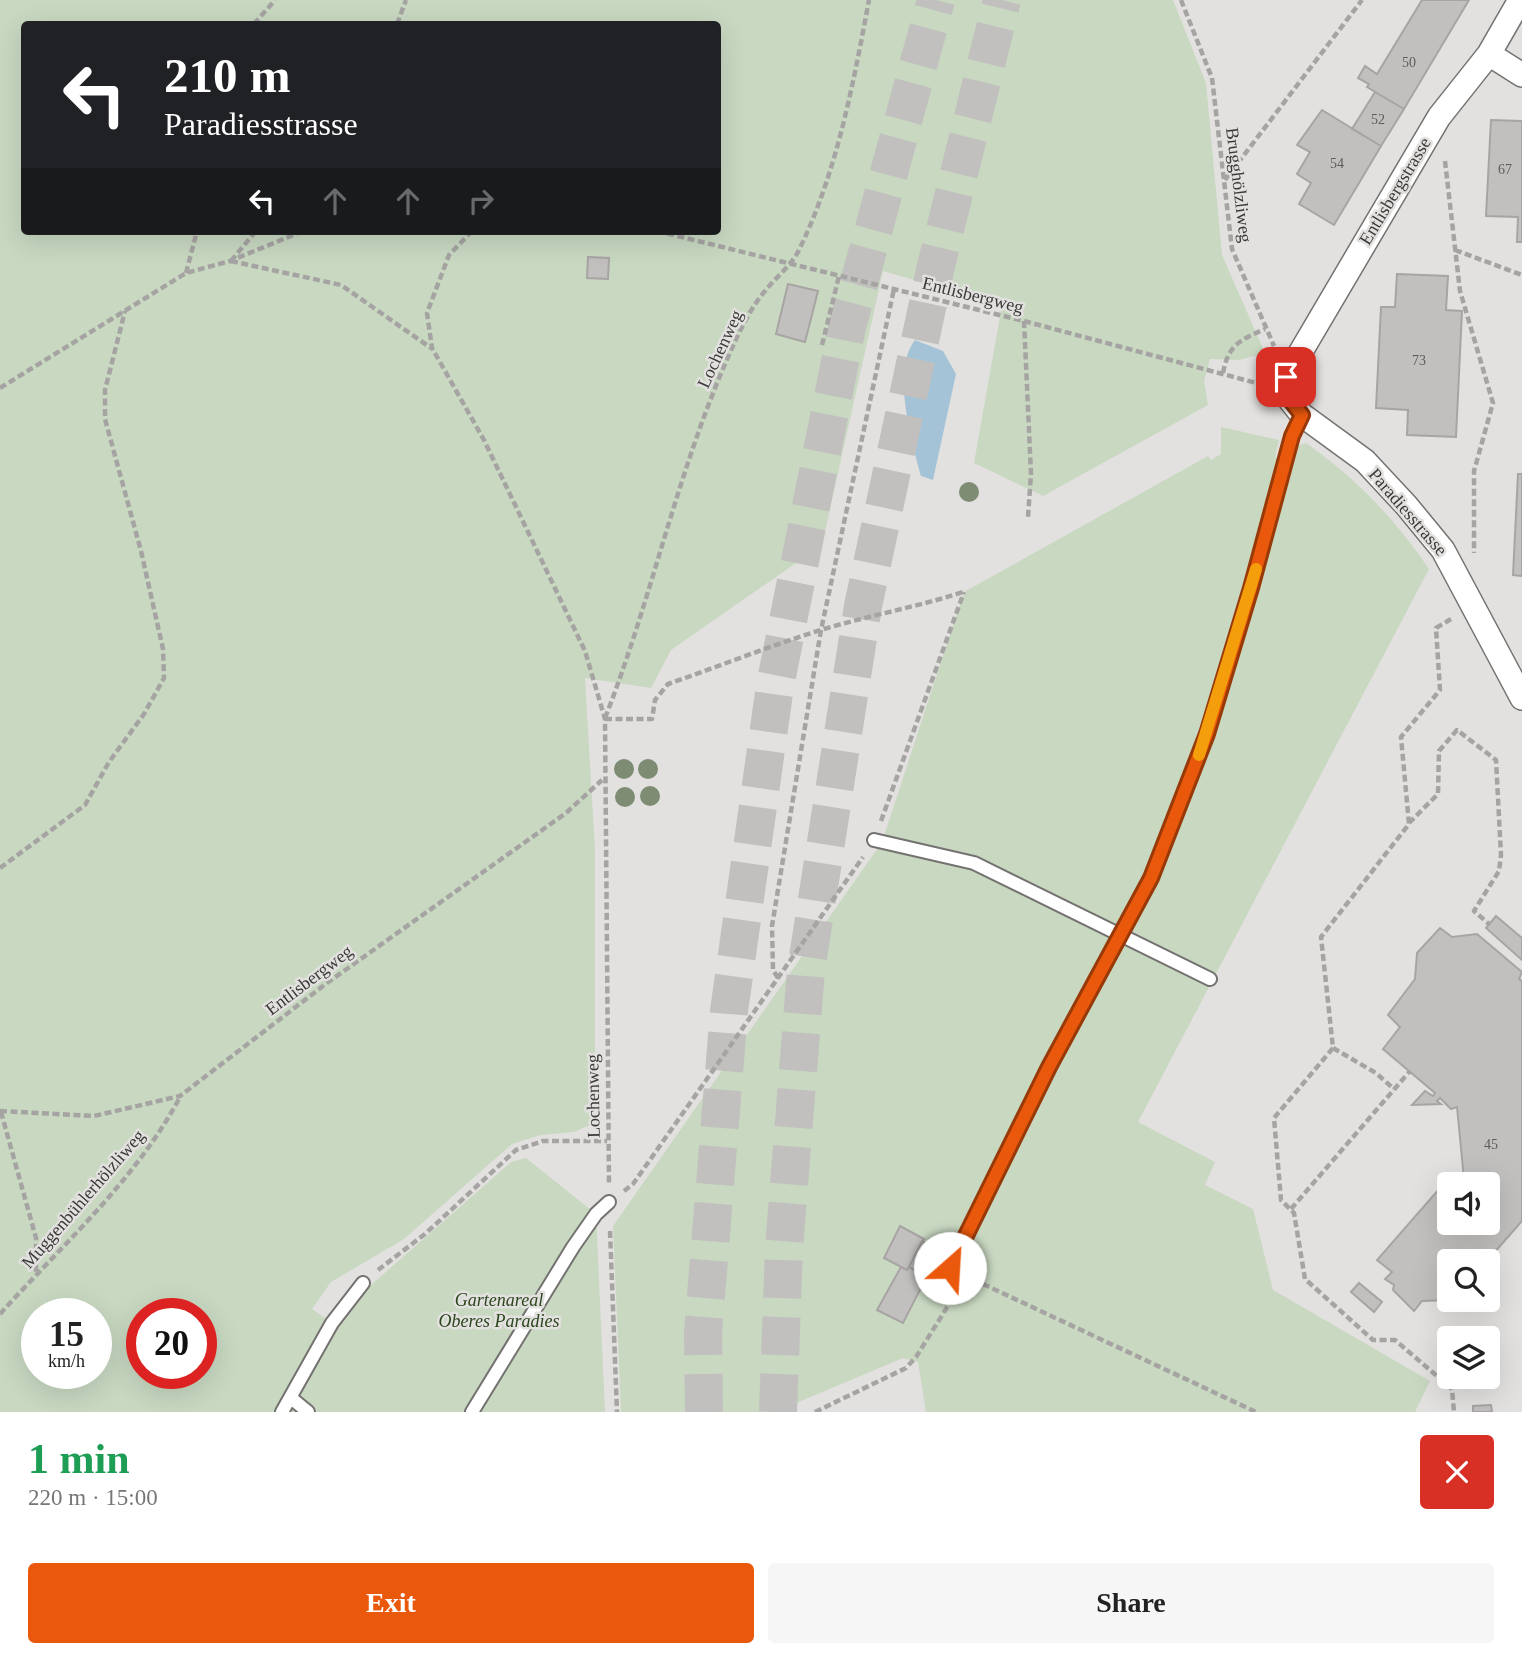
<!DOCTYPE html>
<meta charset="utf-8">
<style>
:root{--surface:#fff;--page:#f6f6f6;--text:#222;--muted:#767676;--accent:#ea580c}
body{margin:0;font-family:"Times New Roman",serif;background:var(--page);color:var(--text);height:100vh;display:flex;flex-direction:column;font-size:26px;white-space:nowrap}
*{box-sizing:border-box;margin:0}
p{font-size:23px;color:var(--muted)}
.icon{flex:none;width:38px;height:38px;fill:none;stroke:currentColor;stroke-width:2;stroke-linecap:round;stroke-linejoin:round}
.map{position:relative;height:1412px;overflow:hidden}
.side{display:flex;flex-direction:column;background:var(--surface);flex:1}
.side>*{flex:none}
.top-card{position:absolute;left:21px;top:21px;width:700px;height:214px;border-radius:7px;box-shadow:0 7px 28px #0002;background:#202124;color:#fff;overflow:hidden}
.tools{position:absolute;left:1437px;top:1172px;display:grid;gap:14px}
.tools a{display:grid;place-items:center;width:63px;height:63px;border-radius:7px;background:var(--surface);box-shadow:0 7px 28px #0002;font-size:35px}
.speed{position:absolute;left:21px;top:1298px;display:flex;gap:14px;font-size:35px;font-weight:700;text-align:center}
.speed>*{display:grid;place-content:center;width:91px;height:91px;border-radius:50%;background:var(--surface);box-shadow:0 7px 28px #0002;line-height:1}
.speed small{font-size:18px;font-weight:400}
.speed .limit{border:10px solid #d22;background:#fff;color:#111}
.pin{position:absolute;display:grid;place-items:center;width:60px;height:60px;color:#fff;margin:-30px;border-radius:14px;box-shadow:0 4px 10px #0006}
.me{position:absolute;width:77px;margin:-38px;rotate:26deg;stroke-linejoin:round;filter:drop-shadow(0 0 5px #0008)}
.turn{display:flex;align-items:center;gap:24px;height:147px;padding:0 28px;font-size:32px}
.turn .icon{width:91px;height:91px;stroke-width:2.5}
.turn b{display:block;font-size:49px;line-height:60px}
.lanes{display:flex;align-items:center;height:66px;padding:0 28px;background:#0003;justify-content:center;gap:35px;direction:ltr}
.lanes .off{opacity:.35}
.round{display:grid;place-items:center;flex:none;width:74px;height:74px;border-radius:7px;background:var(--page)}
.headline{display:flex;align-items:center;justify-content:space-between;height:119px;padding:0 28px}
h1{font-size:42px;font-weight:800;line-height:52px;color:#1e9e55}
.cta{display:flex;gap:14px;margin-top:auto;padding:14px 28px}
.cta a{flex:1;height:80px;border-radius:7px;background:var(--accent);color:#fff;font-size:28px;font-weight:800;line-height:80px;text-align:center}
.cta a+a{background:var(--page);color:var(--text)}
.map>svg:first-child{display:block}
.green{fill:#c8d8c1;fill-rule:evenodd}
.water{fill:#a4c3d7}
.building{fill:#c2c0be;stroke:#a7a4a3;stroke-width:2;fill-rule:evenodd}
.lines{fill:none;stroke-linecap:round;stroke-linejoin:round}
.highway-tunnel{stroke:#c1c0be;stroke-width:38;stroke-dasharray:38 19;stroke-linecap:butt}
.lane-casing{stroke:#747270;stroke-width:16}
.street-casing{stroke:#747270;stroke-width:26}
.path{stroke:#a6a4a2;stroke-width:4.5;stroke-dasharray:7 3.5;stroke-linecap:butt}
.lane{stroke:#fff;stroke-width:12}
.street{stroke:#fff;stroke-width:23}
.tree{fill:#7e8c74}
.route-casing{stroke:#983908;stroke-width:18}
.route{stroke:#ea580c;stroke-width:12}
.slow{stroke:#f59e0b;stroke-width:12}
.labels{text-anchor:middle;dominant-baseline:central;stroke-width:5;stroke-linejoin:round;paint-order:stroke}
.number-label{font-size:14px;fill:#5d5c5a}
.street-label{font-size:18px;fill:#3b3a39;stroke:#e3e1df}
.park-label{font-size:18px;font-style:italic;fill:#2c461c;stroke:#e3e1df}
</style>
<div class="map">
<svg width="1522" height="1412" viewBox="0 0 1522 1412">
<rect width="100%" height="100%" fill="#e3e1df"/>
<path class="green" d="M 0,0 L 1173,0 L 1206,83 L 1222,255 L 1265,353 L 1239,360 L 1210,359 L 1204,381 L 1208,405 L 1043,496 L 974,463 L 1002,305 L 883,271 L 822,545 L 671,650 L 651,688 L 585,678 L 595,850 L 595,1123 L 574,1132 L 541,1135 L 512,1144 L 404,1239 L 331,1282 L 312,1309 L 332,1323 L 371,1285 L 511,1162 L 526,1158 L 596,1214 L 605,1412 L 0,1412 ZM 24,24 L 718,24 L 718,231 L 24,231 ZM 37,1314 L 96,1314 L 96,1374 L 37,1374 ZM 142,1314 L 201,1314 L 201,1374 L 142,1374 Z
M 1221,427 L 1279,440 L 1275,457 L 1293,461 L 1297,446 L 1306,443 C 1356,478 1395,519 1429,569 L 1138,1122 L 1215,1162 L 1205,1185 L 1253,1209 L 1273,1290 L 1430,1381 L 1415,1412 L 926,1412 L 918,1362 L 903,1358 L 775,1412 L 621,1412 L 613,1226 L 882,842 L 964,592 L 1208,456 L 1211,460 L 1221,454 Z"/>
<path class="water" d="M 915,340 L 943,351 L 956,374 L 933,480 L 921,476 C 912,442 891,370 915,340 Z"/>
<path class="building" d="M 1422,0 L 1469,0 L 1404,109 L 1367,87 L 1369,84 L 1358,78 L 1365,66 L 1377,74 Z
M 1375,92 L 1404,109 L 1381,146 L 1352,129 Z
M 1322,110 L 1381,146 L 1334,225 L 1299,204 L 1311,183 L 1297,174 L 1310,152 L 1297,145 Z
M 1491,120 L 1522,121 L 1522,242 L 1517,242 L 1518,217 L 1486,216 Z
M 588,257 L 609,258 L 608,279 L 587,278 Z
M 1397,274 L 1448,276 L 1446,310 L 1462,311 L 1456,437 L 1407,435 L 1408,410 L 1376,408 L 1381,307 L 1395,307 Z
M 788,284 L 818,291 L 805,342 L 776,334 Z
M 1518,474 L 1522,474 L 1522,576 L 1513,575 Z
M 1496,916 L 1522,938 L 1522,960 L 1486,928 Z
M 1440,928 L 1452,937 L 1477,934 L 1522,972 L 1519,979 L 1522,981 L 1522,1221 L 1486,1262 L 1449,1262 L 1449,1300 L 1422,1301 L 1414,1311 L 1393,1290 L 1394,1285 L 1385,1279 L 1392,1272 L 1377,1260 L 1447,1180 L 1464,1179 L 1457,1107 L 1451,1109 L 1440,1098 L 1437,1101 L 1441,1104 L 1412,1105 L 1425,1091 L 1433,1096 L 1435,1093 L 1383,1049 L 1400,1027 L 1388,1015 L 1415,979 L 1417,953 ZM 1449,1185 L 1488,1185 L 1488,1223 L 1449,1223 Z
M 900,1226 L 924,1239 L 907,1270 L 884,1258 Z
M 922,1241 L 942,1250 L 929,1277 L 909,1267 Z
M 901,1267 L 907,1270 L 909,1267 L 927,1276 L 903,1323 L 877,1310 Z
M 1359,1283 L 1382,1302 L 1374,1312 L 1351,1292 Z
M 1491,1405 L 1492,1412 L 1473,1412 L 1473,1406 Z"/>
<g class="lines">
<path class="highway-tunnel" d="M 704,1412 L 703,1333 L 729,1011 L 775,686 L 847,327 L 936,0
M 778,1412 L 784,1248 L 806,970 L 863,606 L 936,266 L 1002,0"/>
<g class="lane-casing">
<path id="lane" d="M 874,840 L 974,863 L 1210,979
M 967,1277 L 950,1268 L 1049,1067 L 1151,878 L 1207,734 L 1251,588 L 1292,436 L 1302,415
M 291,1398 L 308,1412
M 282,1412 L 332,1323 L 363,1283
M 472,1412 L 573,1247 L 596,1214 L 609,1202"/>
</g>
<g class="street-casing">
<path id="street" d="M 1520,0 L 1489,54 L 1439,117 L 1286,377 L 1282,390 L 1302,415 L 1365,461 L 1406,505 L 1443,550 L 1522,698
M 1489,54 L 1522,75"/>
</g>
<path class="path" d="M 1181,0 L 1212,78 L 1232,249 L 1274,346
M 254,24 L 275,0
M 397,24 L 406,0
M 1445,161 L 1460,291 L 1493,403 L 1474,471 L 1474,553
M 1225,180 L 1362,0
M 472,231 L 449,255 L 427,313 L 432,348 L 484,440 L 585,651 L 605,719 L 609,1184
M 657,231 L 1024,321 L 1260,384
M 1455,250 L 1522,275
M 231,261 L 341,285 L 431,348
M 231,261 L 256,231
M 186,273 L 197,231
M 1024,321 L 1031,474 L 1028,517
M 822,345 L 839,276
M 1223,373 C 1228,345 1240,340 1265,329
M 0,388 L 186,273 L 230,261 L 303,231
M 1451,619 L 1436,628 L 1440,690 L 1401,737 L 1409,824 L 1321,937 L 1333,1048 L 1274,1118 L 1281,1200 L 1294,1213 L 1305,1279 L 1373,1340 L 1395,1340 L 1452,1389 L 1454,1412
M 605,718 C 653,596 678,466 733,346 C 741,328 752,306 765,291 C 776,277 791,266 799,250 C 837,172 853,85 869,0
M 605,719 L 652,719 L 655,700 L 668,684 C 720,666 772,645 824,629 C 871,615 917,607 963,592
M 881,821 L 964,592
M 1409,823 L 1438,794 L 1439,751 L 1457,730 L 1496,760 L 1501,855 L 1499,871 L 1474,911 L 1489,924
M 0,868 L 85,805 L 109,762 L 144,714 L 164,678 L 163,649 L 141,551 L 105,419 L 105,390 L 125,311
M 778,978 L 773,970 L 772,926 L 821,630 L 894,289
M 1333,1048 L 1376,1073 L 1394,1089
M 0,1111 L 94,1116 L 180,1096 L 327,983 L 566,813 L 602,780
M 1,1112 L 36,1238 L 36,1273
M 624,1191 L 633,1184 L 863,857
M 1291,1209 L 1410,1071
M 610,1231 L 617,1412
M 378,1270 L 425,1234 L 516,1150 L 543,1141 L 607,1141
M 983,1284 L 1256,1412
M 0,1314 C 62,1245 136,1180 180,1097
M 815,1412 L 906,1368 L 916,1357 L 956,1293"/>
<use href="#lane" class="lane"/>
<use href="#street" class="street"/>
</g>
<g class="tree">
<circle cx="969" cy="492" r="10"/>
<circle cx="624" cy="769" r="10"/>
<circle cx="648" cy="769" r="10"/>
<circle cx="650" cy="796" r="10"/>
<circle cx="625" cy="797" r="10"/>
</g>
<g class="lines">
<g class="route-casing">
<path id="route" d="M 950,1268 L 1049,1067 L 1151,878 L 1207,734 L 1251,588 L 1292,436 L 1302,415 L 1282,390 L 1286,377"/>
</g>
<use href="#route" class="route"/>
<path class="slow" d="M 1199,755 L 1256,569"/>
</g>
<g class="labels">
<g class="number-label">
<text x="1409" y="62">50</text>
<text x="1378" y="119">52</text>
<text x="1337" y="163">54</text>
<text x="1505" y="169">67</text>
<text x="1419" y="360">73</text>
<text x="1491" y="1144">45</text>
</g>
<g class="street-label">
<text transform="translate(1239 185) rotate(83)">Brugghölzliweg</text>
<text transform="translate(1395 191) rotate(-59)">Entlisbergstrasse</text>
<text transform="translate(973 295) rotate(14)">Entlisbergweg</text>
<text transform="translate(720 349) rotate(-65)">Lochenweg</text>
<text transform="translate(1408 512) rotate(49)">Paradiesstrasse</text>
<text transform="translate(309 980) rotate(-37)">Entlisbergweg</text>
<text transform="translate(593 1096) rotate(-91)">Lochenweg</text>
<text transform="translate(83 1199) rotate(-49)">Muggenbühlerhölzliweg</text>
</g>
<g class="park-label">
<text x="499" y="1300">Gartenareal<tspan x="499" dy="21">Oberes Paradies</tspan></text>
</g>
</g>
</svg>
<div class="tools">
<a><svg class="icon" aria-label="sound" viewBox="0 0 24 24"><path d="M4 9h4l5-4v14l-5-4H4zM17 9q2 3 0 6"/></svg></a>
<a><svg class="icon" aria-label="search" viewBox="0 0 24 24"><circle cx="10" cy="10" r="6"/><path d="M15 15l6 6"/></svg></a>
<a><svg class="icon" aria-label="layers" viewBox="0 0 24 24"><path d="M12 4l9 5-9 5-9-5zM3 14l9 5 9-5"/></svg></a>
</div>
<div class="speed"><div>15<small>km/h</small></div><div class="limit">20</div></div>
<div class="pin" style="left:1286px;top:377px;background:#d93025"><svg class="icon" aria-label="arrive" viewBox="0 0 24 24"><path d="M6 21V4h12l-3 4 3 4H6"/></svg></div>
<svg class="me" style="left:950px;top:1268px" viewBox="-20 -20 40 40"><circle r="19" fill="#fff"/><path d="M0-13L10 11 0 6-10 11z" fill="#ea580c"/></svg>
<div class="top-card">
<div class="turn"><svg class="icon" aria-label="left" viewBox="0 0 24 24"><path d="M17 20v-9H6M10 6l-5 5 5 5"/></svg><div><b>210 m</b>Paradiesstrasse</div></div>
<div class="lanes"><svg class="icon" aria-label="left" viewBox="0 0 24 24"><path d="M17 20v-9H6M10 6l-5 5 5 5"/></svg><svg class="icon off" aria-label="ahead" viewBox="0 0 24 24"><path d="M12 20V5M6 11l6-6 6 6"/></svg><svg class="icon off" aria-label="ahead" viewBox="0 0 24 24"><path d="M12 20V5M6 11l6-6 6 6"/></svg><svg class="icon off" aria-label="right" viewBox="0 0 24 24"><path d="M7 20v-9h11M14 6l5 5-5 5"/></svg></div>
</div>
</div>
<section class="side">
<div class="headline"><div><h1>1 min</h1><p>220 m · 15:00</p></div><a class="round" style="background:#d93025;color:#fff"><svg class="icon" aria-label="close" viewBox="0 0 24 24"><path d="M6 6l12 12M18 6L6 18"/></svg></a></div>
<div class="cta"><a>Exit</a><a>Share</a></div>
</section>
